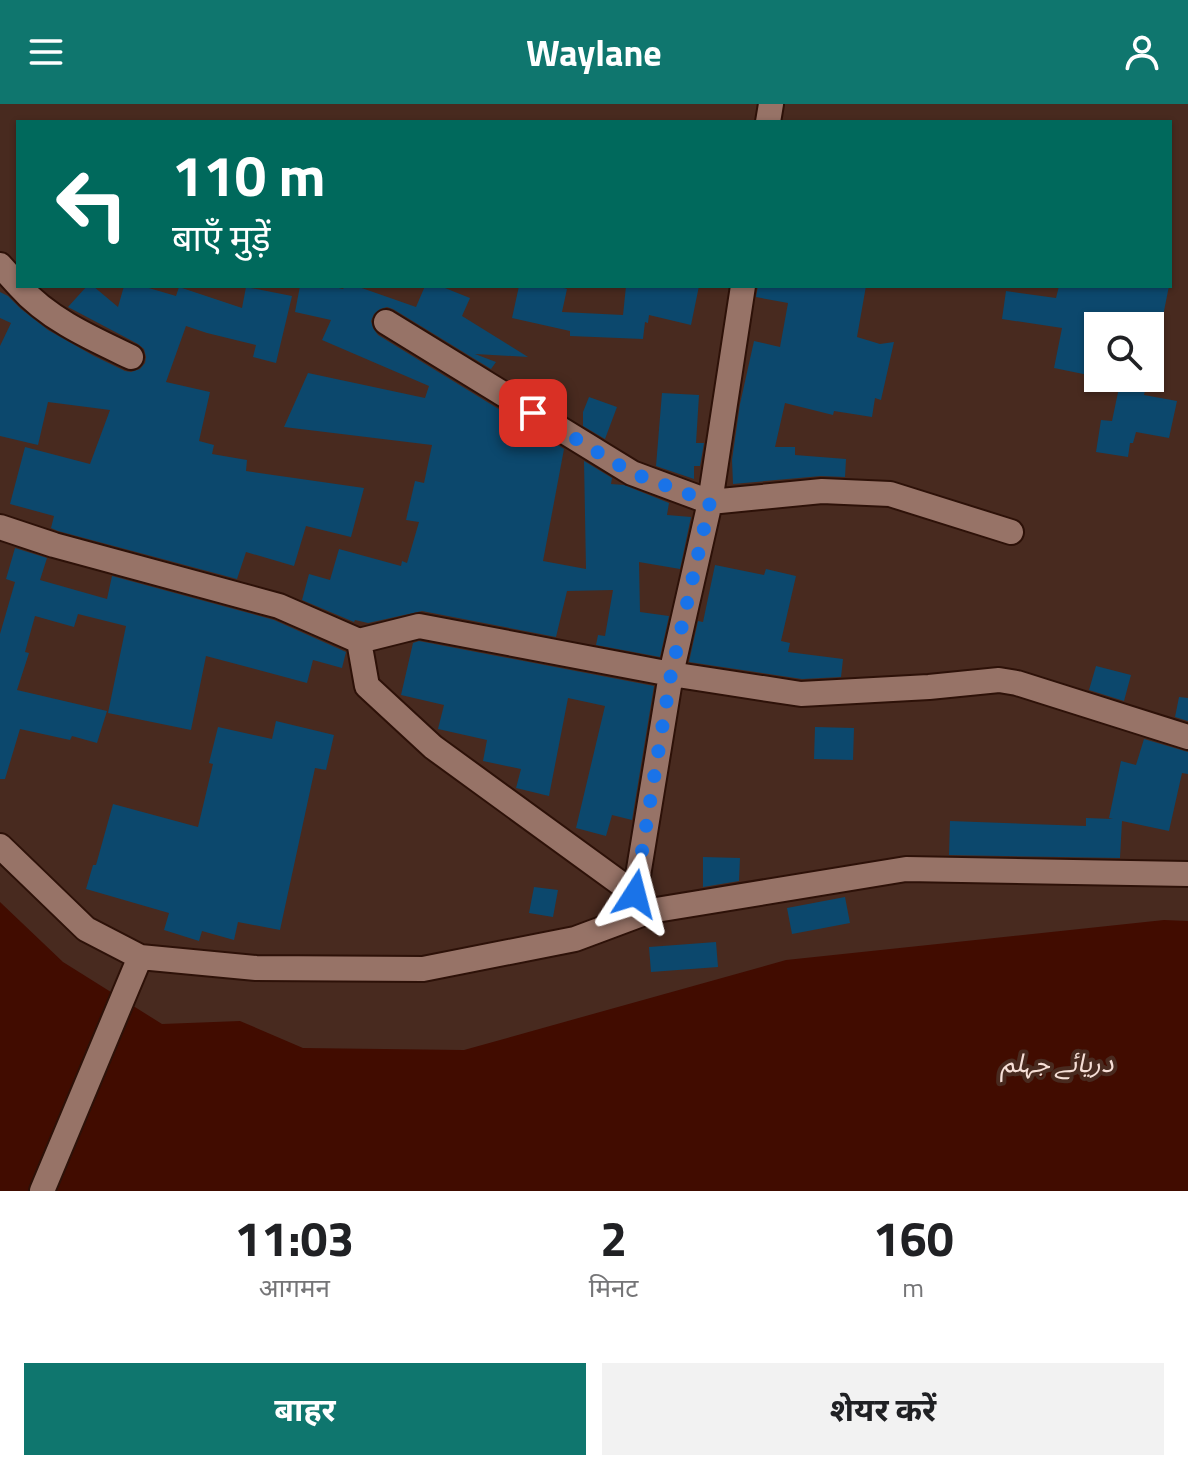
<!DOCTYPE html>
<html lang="hi">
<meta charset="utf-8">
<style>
:root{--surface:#fff;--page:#f2f2f2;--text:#202124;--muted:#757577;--accent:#0f766e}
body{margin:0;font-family:"Titillium Web","Noto Sans Arabic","Noto Sans Devanagari",sans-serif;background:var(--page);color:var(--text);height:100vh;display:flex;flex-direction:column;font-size:30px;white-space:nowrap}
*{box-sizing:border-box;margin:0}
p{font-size:26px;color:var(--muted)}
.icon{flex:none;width:44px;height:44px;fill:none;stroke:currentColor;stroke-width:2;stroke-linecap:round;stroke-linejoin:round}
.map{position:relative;height:1087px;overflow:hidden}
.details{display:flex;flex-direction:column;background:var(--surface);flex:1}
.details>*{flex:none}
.top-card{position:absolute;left:16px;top:16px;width:1156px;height:168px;border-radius:0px;box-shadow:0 2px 6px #0004;background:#00695c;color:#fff;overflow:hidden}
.fabs{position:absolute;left:1084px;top:208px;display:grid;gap:16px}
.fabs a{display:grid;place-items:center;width:80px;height:80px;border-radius:0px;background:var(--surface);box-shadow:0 2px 6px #0004;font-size:40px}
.pin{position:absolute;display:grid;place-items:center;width:68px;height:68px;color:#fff;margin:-34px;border-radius:16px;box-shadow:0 4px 12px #0006}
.me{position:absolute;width:88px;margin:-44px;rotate:9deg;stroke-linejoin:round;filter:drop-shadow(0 0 6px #0008)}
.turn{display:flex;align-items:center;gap:28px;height:168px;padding:0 24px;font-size:36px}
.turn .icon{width:104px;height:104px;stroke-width:2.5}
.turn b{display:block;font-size:56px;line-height:68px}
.eta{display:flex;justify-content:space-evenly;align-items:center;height:136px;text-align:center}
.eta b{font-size:48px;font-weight:700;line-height:56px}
.cta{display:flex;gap:16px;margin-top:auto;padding:16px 24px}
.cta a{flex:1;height:92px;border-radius:0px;background:var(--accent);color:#fff;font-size:32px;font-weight:700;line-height:92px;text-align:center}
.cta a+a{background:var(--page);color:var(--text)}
header{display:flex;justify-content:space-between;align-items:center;height:104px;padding:0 24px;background:var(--accent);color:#fff;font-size:36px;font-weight:700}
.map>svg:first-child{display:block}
.water{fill:#410c00}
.building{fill:#0c486d}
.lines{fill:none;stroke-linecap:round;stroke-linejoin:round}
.minor-casing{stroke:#2d1108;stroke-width:28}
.minor{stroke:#977367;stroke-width:24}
.route{stroke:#1a73e8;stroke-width:14;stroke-dasharray:0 25.2}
.labels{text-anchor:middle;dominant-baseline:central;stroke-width:8;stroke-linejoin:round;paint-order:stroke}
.water-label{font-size:26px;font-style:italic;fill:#f5ded6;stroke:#482a1f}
</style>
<header><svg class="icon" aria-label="menu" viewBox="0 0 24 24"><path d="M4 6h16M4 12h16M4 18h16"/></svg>Waylane<svg class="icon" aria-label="person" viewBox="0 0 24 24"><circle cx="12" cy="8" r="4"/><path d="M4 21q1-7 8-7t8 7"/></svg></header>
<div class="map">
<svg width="1188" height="1087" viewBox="0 0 1188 1087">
<rect width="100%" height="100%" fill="#482a1f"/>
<path class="water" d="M 0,798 L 63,858 L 162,920 L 240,917 L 303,944 L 464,946 L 786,856 L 1164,816 L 1188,817 L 1188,1087 L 0,1087 Z"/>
<path class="building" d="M 87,182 L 93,182 L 118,203 L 124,182 L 142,182 L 176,192 L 179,183 L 242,204 L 246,183 L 292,192 L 276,259 L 253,253 L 256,241 L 207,229 L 186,222 L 166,278 L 210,288 L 199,337 L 214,341 L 212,350 L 247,356 L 246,367 L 364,384 L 351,433 L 306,422 L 294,462 L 246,448 L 237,475 L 58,427 L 51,424 L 54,412 L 10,400 L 25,343 L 90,360 L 110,306 L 48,298 L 38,341 L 0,332 L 0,242 L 11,219 L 0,214 L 0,188 L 8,192 L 21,205 L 48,226 L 94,252 L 125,267 L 131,268 L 140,265 L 145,259 L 146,253 L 144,245 L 138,240 L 68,203 Z
M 300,182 L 330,182 L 343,185 L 345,182 L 356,182 L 416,203 L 425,182 L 440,182 L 470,194 L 462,212 L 528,253 L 475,250 L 496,258 L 491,265 L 393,205 L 387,203 L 380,205 L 374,210 L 371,217 L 373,224 L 378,231 L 564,345 L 543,457 L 586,465 L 584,357 L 612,374 L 611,380 L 624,381 L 669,399 L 667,411 L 691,413 L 680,465 L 639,458 L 640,508 L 669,512 L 660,553 L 596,541 L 598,531 L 605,532 L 613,486 L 567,487 L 556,533 L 422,507 L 368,519 L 355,516 L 354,518 L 302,496 L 309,470 L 330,476 L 339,445 L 401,462 L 402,457 L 407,459 L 419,418 L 406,416 L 415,377 L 424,379 L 432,341 L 284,323 L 308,269 L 425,294 L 429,282 L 322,236 L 331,216 L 295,208 Z
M 519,182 L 557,182 L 567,185 L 562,208 L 623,211 L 626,182 L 699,182 L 691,221 L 649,211 L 648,219 L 645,218 L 643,235 L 570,232 L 570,227 L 512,214 Z
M 758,182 L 866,182 L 857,233 L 880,240 L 894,238 L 881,296 L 875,294 L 872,313 L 834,307 L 833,311 L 785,299 L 775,343 L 795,343 L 795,351 L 846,355 L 845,373 L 821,372 L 733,380 L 732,356 L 740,300 L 754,237 L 780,243 L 788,199 L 756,193 Z
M 1059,182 L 1169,182 L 1161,222 L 1098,222 L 1098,273 L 1054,264 L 1062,224 L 1002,215 L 1006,187 L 1056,194 Z
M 1121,274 L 1148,274 L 1144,291 L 1177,297 L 1169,334 L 1136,328 L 1133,339 L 1130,339 L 1128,353 L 1096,348 L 1101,316 L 1112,317 Z
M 662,289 L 699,291 L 696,339 L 704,339 L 700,362 L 694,362 L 694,375 L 656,362 Z
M 589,293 L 617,303 L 605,335 L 583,322 L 583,308 Z
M 15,444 L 47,454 L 40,476 L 107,495 L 112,472 L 274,516 L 346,548 L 342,564 L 313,556 L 307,579 L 206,552 L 191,626 L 108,609 L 126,522 L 78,510 L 74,523 L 35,512 L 25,548 L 29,549 L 17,586 L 107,607 L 97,639 L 72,632 L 70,636 L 20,625 L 5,675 L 0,675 L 0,530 L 15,478 L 6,475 Z
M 715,461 L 764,471 L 766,465 L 796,472 L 781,537 L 790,539 L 788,548 L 843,555 L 841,573 L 802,575 L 689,558 L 698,517 L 703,518 Z
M 419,537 L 654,582 L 632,716 L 612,711 L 606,732 L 576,724 L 605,602 L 568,594 L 549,692 L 516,684 L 521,665 L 483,657 L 487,636 L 438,625 L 444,601 L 401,591 L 413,539 Z
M 1096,562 L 1131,571 L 1124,597 L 1089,586 Z
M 1179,593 L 1188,594 L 1188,617 L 1175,613 Z
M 276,617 L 334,631 L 326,666 L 315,664 L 280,826 L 238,818 L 234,836 L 202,827 L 199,837 L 164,826 L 169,809 L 86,785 L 93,761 L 96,761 L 113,700 L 198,723 L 213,660 L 209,659 L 218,623 L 272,635 Z
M 815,623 L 854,624 L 853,656 L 814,655 Z
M 1144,635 L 1188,648 L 1188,670 L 1182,669 L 1169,727 L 1122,717 L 1120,754 L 949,751 L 950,717 L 1086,722 L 1086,714 L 1113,715 L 1109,714 L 1121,657 L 1136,661 Z
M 703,753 L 740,754 L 739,777 L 703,783 Z
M 534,783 L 558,786 L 553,813 L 529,809 Z
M 845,793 L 850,819 L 792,830 L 787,804 Z
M 716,838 L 718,863 L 651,868 L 649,843 Z"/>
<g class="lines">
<g class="minor-casing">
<path id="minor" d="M 768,18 L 771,0
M 0,161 L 18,181
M 19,182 C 48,215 91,234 131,253
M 386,218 L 632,369 L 710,398 L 822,387 L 890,390 L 1011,428
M 0,423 L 54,441 L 279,502 L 359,537 L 367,582 L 433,643 L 635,790
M 359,537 L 419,522 L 671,570 L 801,590 L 929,583 L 999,576 L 1017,579 L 1188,633
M 0,742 L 86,825 L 140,853 L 256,864 L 423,865 L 575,835 L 650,807 L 906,765 L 1188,770
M 643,799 L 635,790 L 671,570 L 710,398 L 743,182
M 42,1087 L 140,853"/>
</g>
<use href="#minor" class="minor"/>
</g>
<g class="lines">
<path class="route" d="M 533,309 L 632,369 L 710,398 L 671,570 L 635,790"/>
</g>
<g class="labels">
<g class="water-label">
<text x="1057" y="958">دریائے جہلم</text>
</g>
</g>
</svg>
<div class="fabs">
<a><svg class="icon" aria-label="search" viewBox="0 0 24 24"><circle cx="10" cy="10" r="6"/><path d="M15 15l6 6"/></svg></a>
</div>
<div class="pin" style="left:533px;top:309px;background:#d93025"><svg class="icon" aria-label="arrive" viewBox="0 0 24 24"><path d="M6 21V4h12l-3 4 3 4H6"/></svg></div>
<svg class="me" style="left:635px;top:790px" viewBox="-20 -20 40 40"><path d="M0-17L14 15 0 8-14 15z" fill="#1a73e8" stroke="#fff" stroke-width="4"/></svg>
<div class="top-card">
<div class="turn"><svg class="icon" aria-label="left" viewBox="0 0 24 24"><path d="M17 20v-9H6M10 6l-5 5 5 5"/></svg><div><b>110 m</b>बाएँ मुड़ें</div></div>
</div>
</div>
<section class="details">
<div class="eta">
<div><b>11:03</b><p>आगमन</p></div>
<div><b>2</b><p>मिनट</p></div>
<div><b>160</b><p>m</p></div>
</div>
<div class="cta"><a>बाहर</a><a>शेयर करें</a></div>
</section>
